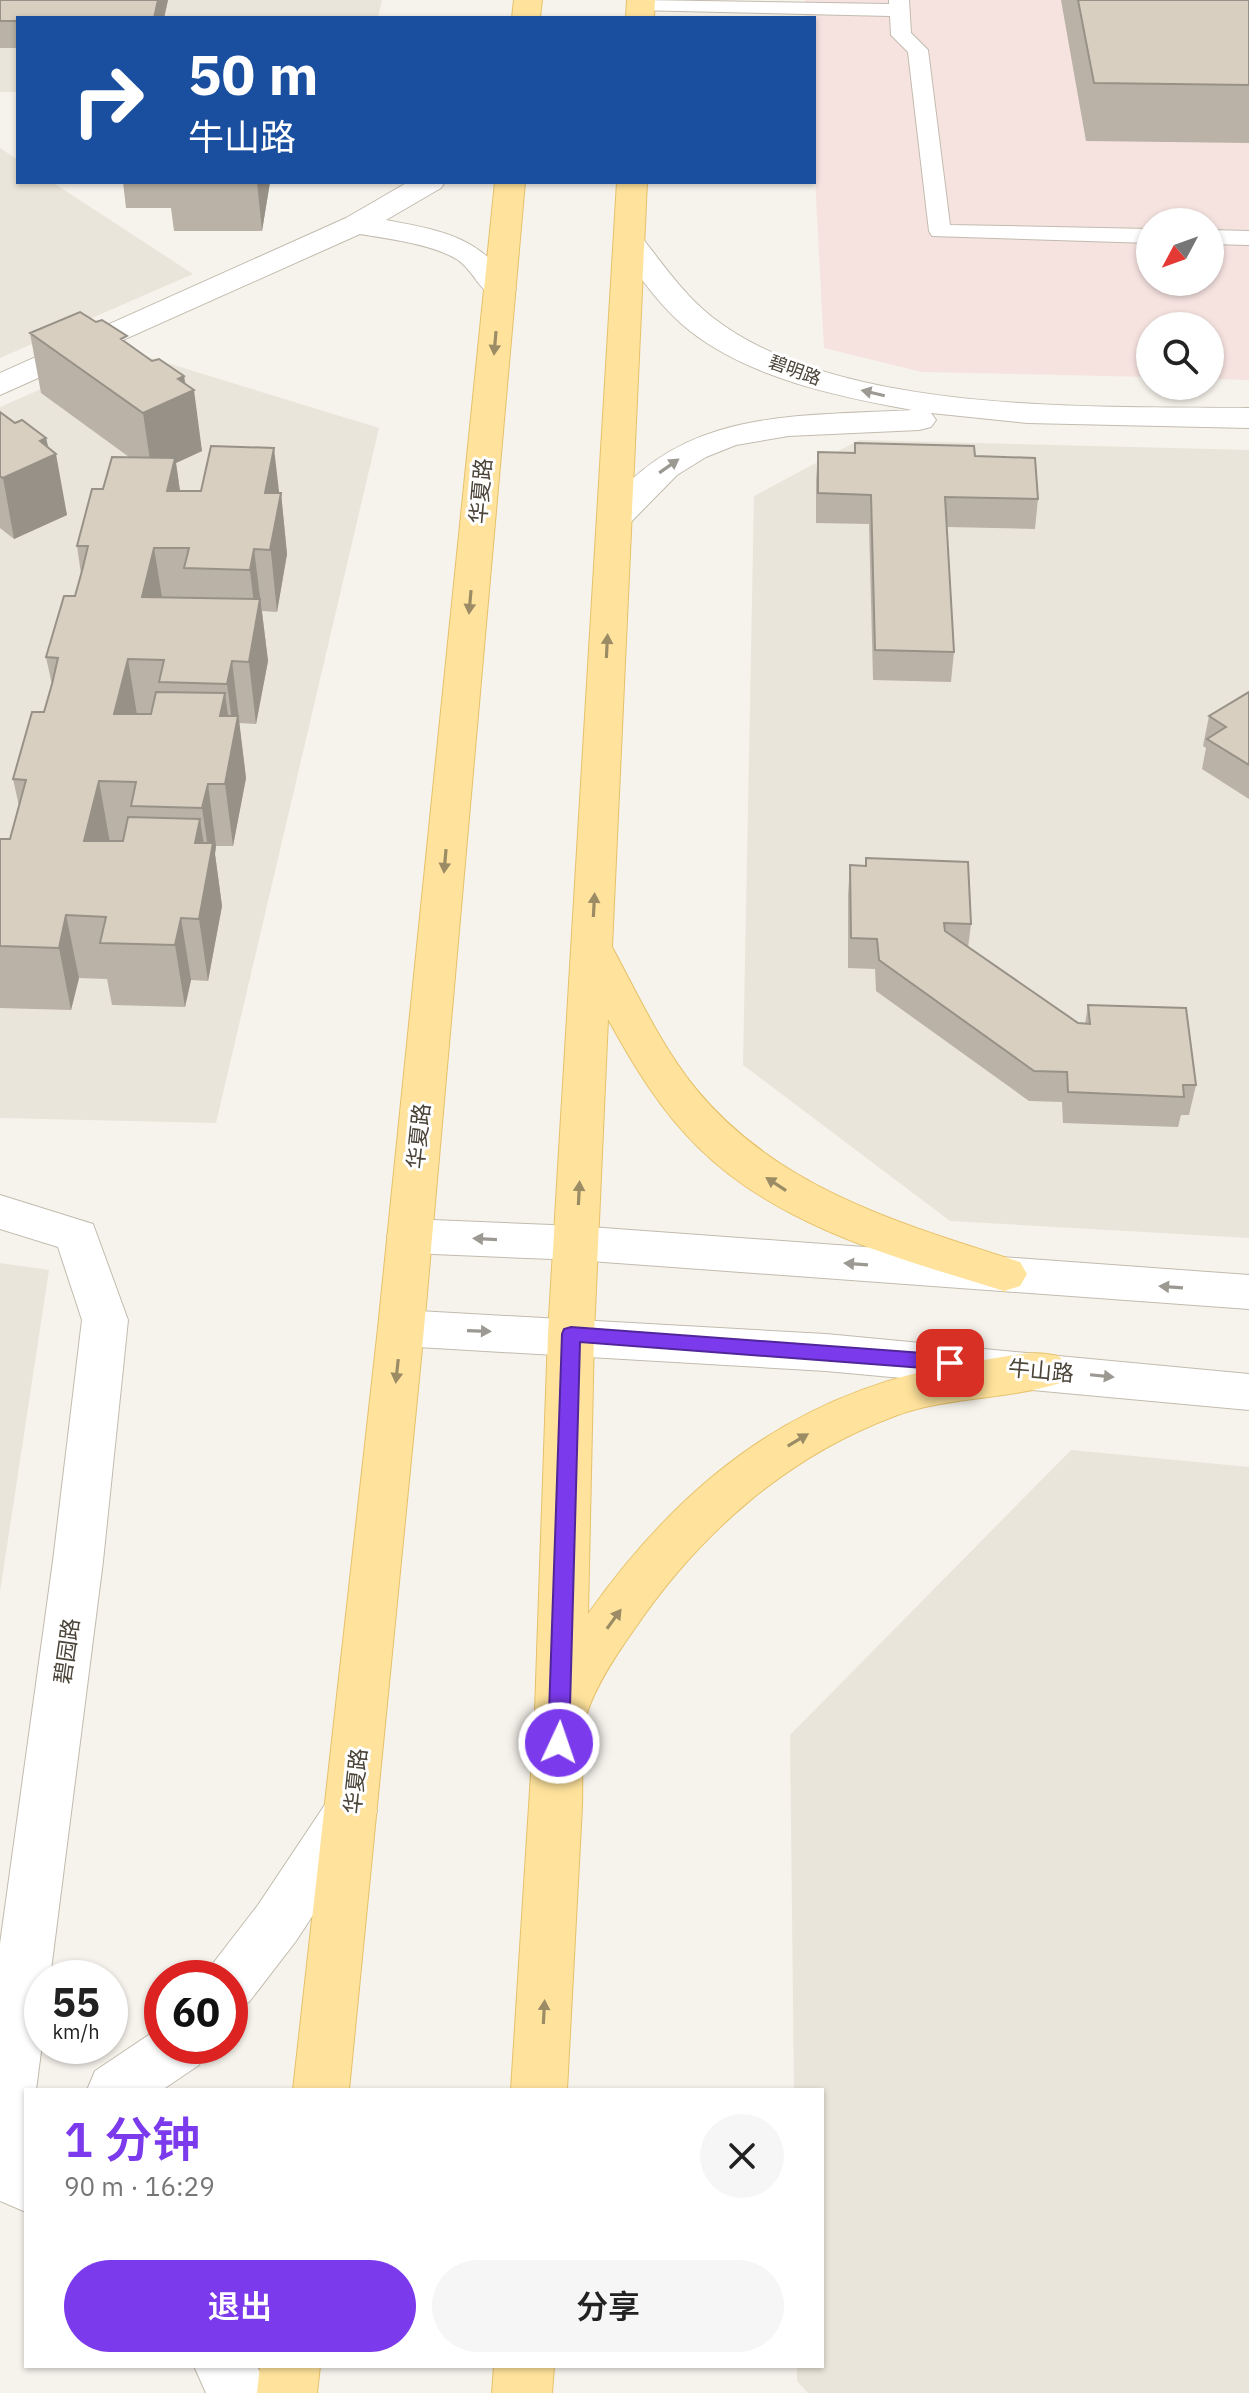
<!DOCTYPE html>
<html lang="zh">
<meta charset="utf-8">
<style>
:root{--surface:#fff;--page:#f6f6f6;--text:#222;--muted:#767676;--accent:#7c3aed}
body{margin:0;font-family:"IBM Plex Sans","Noto Sans SC",sans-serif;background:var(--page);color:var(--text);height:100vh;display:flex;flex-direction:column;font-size:30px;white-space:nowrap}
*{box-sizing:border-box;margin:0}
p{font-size:26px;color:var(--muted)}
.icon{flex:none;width:44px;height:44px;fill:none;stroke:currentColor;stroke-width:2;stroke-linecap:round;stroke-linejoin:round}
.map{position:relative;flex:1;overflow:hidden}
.panel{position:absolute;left:24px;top:2088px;width:800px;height:280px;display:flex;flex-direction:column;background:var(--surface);border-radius:0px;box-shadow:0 2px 6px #0004}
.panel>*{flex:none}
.top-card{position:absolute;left:16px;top:16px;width:800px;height:168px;border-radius:0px;box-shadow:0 2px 6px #0004;background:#1a4fa0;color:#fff;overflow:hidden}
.needle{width:52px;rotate:229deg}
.buttons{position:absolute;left:1136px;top:208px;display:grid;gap:16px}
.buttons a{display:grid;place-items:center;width:88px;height:88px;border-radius:50%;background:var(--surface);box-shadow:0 2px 6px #0004;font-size:40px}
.speed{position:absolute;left:24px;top:1960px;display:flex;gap:16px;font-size:40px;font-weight:700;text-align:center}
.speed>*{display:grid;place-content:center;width:104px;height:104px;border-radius:50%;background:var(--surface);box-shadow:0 2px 6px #0004;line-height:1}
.speed small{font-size:20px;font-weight:400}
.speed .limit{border:12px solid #d22;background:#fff;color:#111}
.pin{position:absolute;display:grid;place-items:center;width:68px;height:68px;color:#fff;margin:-34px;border-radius:16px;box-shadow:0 4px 12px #0006}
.me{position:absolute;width:88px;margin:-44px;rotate:3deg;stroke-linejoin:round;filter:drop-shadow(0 0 6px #0008)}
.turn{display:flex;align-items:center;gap:28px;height:168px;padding:0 40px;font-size:36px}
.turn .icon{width:104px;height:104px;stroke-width:2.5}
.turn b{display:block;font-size:56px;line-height:68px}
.round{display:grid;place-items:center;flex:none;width:84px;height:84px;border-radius:42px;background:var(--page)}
.overview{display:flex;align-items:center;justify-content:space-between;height:136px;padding:0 40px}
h1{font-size:48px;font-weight:600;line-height:60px;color:var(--accent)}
.cta{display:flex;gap:16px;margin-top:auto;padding:16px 40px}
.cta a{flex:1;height:92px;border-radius:48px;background:var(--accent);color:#fff;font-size:32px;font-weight:600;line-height:92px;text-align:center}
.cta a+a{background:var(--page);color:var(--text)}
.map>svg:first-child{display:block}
.residential{fill:#eae5da}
.medical{fill:#f6e3e0;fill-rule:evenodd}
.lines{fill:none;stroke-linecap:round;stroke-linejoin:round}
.service-casing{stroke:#c2bbae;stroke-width:2}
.minor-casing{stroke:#c2bbae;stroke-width:2}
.tertiary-casing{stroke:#c2bbae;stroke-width:2}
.primary-casing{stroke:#e6c16a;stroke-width:2}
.service{fill:#fff;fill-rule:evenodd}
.minor{fill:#fff;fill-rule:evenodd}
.tertiary{fill:#fff;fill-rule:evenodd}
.primary{fill:#ffe39c;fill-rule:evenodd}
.wall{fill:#bab2a6}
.shaded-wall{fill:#979187}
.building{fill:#d8cfc1;stroke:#979187;stroke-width:2}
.oneway{fill:#9c8c66}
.oneway2{fill:#9c9892}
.route{fill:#7c3aed;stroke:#51269a;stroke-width:2}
.labels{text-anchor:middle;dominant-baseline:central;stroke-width:6;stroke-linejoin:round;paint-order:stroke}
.far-street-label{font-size:18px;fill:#4b4439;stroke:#fff}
.street-label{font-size:22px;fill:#4b4439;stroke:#fff}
</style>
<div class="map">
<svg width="1249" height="2393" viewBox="0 0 1249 2393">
<rect width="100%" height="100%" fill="#f6f3ec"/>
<path class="residential" d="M 0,0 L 382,0 L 378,18 L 18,18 L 18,92 L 0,92 Z
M 0,148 L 18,160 L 18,182 L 52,182 L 193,274 L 0,358 Z
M 128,351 L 379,428 L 216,1123 L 0,1118 L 0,407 Z
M 859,440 L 1249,450 L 1249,1238 L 950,1221 L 743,1065 L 754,496 Z
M 0,1263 L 49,1270 L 0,1592 Z
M 1071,1450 L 1249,1467 L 1249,2393 L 808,2393 L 797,2381 L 797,2366 L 822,2366 L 822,2090 L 794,2090 L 790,1735 Z"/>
<path class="medical" d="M 805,0 L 1249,0 L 1249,380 L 1210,379 L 1210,326 L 1150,326 L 1150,377 L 922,372 L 824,348 L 814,160 L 814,18 L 806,18 ZM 1150,222 L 1210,222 L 1210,282 L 1150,282 Z"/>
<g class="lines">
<g class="service-casing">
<path id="service" d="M 641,0 L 889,4 L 889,0 L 909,0 L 911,33 L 928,50 L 950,225 L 1150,229 L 1150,243 L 932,236 L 929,231 L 908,52 L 891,35 L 890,16 L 634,10 L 631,6 Z
M 1210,230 L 1249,231 L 1249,245 L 1210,244 Z"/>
</g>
<g class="minor-casing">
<path id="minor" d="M 408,182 L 445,182 L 441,188 L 386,220 C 445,231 480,237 516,289 L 511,296 C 481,303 479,275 458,260 C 433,244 389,239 360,234 L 0,395 L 0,373 L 346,218 Z
M 629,232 L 640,235 C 662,263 683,294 712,317 C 838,416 1094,406 1249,408 L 1249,428 L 1027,423 L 931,413 L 936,420 L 931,427 L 919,430 L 788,436 L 736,445 L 706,457 L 677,475 L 626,527 L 614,530 L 602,527 L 597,520 C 675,407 791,417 912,410 C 837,396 752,379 690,331 C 661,308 640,277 618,247 L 614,241 L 618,235 Z
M 0,1195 L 93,1224 L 128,1320 L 103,1561 L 50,1978 L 42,1978 L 42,2044 L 36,2090 L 26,2090 L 26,2212 L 0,2201 L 0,1944 L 53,1561 L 82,1320 L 58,1247 L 0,1229 Z
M 351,1788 L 370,1794 L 377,1811 L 370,1828 L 296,1941 L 249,2002 L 230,2010 L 230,1978 L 205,1978 L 211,1966 L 258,1905 L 332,1794 Z
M 162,2026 L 162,2046 L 207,2046 L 199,2065 L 162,2090 L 87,2090 L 95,2071 Z
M 194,2366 L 257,2366 L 269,2393 L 206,2393 Z"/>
</g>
<g class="tertiary-casing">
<path id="tertiary" d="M 409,1219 L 576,1226 L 1249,1275 L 1249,1309 L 576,1260 L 409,1253 L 393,1248 L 387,1236 L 393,1224 Z
M 401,1310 L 826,1334 L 1249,1374 L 1249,1410 L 826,1371 L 401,1346 L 385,1341 L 378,1328 L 385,1315 Z"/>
</g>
<g class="primary-casing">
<path id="primary" d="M 514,0 L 542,0 L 540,18 L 512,18 Z
M 627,0 L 655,0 L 654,18 L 626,18 Z
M 495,182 L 525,182 L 424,1328 L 349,2090 L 293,2090 L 378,1328 Z
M 617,182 L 647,182 L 612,947 C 638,995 661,1046 696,1089 C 778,1189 901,1224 1020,1262 L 1027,1274 L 1020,1286 L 1004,1291 C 898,1258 780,1228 699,1148 C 661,1111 633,1065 608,1019 L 594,1334 L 588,1614 C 685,1477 802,1388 971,1362 C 1000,1358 1033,1348 1060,1357 L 1067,1370 L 1060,1383 C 1007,1400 948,1396 895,1416 C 785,1457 698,1535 633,1631 C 616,1655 598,1682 588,1710 C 580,1729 583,1782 582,1806 C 577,1901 572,1995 567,2090 L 511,2090 L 535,1711 L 548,1334 Z
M 260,2366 L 320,2366 L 317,2393 L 257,2393 Z
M 494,2366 L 554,2366 L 552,2393 L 492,2393 Z"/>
</g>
<use href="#service" class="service"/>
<use href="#minor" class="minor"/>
<use href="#tertiary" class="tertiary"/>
<use href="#primary" class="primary"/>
</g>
<path class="wall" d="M 0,0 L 168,0 L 164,18 L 18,18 L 18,48 L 0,48 Z
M 1061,0 L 1249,0 L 1249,143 L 1086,141 Z
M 123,182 L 270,182 L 262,231 L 174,231 L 171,208 L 126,208 Z
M 30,333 L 128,344 L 152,361 L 184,376 L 202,451 L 176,463 L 180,491 L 281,493 L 287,554 L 277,612 L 262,611 L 268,661 L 256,724 L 239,723 L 246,778 L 233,846 L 216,846 L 215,854 L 222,906 L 208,981 L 191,980 L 185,1007 L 112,1005 L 107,979 L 79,978 L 71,1010 L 0,1008 L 0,839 L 10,839 L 19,806 L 13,779 L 44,712 L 52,685 L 46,657 L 75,596 L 81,574 L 77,546 L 103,489 L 129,457 L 41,393 Z
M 0,412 L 15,423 L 46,438 L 67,515 L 14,539 L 0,528 Z
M 855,443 L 975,456 L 1038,499 L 1035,529 L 947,527 L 954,652 L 951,682 L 873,680 L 869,524 L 816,523 L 816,481 L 818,452 L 855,453 Z
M 1249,692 L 1249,799 L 1202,769 L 1206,748 L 1203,746 L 1209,716 Z
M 866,858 L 971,924 L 968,948 L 1078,1023 L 1085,1024 L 1088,1005 L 1196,1085 L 1189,1115 L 1181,1115 L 1178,1127 L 1063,1123 L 1062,1102 L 1029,1101 L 876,991 L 875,969 L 848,968 L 848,895 L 850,865 L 865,866 Z"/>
<path class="shaded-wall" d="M 158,0 L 168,0 L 164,18 L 154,18 Z
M 257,182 L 270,182 L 262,231 Z
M 184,376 L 186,394 L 194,390 L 202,451 L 176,463 L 184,519 L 152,474 L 143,413 L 178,379 Z
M 46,438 L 50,457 L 56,454 L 67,515 L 14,539 L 3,478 L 40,441 Z
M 274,448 L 280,500 L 281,493 L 287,554 L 277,612 L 265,493 Z
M 154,548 L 164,609 L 142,597 Z
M 254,549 L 268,661 L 256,724 L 249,662 L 256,622 L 250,570 Z
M 128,659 L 138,721 L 114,714 Z
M 232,661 L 246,778 L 233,846 L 225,784 L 220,716 L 225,693 L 232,746 L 234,736 L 227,684 Z
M 99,781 L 110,843 L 84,841 Z
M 208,784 L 216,846 L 215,854 L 222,906 L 208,981 L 199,919 L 195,843 L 200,819 L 208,872 L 210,861 L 202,808 Z
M 66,915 L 79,978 L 71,1010 L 59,948 Z
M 181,918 L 191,980 L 185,1007 L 175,945 Z"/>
<path class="building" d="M 0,0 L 158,0 L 154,18 L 18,18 L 18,21 L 0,21 Z
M 1078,0 L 1249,0 L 1249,85 L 1094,83 Z
M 80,312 L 96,322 L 102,320 L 127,336 L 121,339 L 152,361 L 159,359 L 184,376 L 178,379 L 194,390 L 143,413 L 30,333 Z
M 0,412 L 15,423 L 22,420 L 46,438 L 40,441 L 56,454 L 3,478 L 0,476 Z
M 855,443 L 974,446 L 975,456 L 1035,458 L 1038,499 L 945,497 L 954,652 L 875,650 L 871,495 L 818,493 L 818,452 L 855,453 Z
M 211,446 L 274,448 L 265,493 L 281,493 L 270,550 L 254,549 L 250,570 L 184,568 L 189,548 L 154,548 L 142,597 L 260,599 L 249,662 L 232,661 L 227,684 L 159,682 L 164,660 L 128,659 L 114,714 L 151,714 L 156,692 L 225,693 L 220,716 L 238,716 L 225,784 L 208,784 L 202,808 L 131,806 L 136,782 L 99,781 L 84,841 L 123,841 L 128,817 L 200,819 L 195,843 L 213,843 L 199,919 L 181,918 L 175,945 L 100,943 L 106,917 L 66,915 L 59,948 L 0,946 L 0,839 L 10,839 L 26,780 L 13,779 L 32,712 L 44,712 L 52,684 L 58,658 L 46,657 L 64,596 L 75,596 L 82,571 L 88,546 L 77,546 L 92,489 L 103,489 L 112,457 L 175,458 L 167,491 L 201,491 Z
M 1249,692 L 1249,765 L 1207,739 L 1226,727 L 1209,716 Z
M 866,858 L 968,862 L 971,924 L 944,923 L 945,931 L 1078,1023 L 1090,1024 L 1088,1005 L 1186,1008 L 1196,1085 L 1183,1085 L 1184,1097 L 1068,1092 L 1067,1072 L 1034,1071 L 879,960 L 877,939 L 851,938 L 850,865 L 866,866 Z"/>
<defs><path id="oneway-solid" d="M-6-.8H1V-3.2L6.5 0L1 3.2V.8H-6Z" transform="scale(2)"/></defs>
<g class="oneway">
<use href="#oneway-solid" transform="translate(495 343) rotate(95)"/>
<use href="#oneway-solid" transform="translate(470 602) rotate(95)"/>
<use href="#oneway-solid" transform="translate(607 646) rotate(-87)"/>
<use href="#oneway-solid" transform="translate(445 861) rotate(95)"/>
<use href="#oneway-solid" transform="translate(594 905) rotate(-87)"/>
<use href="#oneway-solid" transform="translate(776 1184) rotate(-147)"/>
<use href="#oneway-solid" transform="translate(579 1193) rotate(-87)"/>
<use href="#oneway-solid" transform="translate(397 1371) rotate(96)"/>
<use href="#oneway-solid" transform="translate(798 1440) rotate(-31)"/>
<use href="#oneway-solid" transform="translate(614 1619) rotate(-54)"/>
<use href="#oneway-solid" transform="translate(544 2012) rotate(-87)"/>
</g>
<g class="oneway2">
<use href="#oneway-solid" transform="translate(873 393) rotate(-167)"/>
<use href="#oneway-solid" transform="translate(669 466) rotate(-35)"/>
<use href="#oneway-solid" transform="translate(485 1239) rotate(-177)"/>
<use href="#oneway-solid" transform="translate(856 1264) rotate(-176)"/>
<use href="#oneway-solid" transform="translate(1171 1287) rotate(-176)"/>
<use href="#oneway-solid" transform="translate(479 1331) rotate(2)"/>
<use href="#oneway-solid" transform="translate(1102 1376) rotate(6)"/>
</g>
<path class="route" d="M 571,1327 L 950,1355 L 956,1357 L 959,1363 L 956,1368 L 950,1370 L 580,1342 L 569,1743 L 566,1749 L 559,1752 L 551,1749 L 548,1743 L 562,1334 L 564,1329 Z"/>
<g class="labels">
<g class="far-street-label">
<text transform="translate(795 370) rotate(20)">碧明路</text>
</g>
<g class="street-label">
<text transform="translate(480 491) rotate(-85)">华夏路</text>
<text transform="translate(418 1136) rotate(-84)">华夏路</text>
<text transform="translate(1041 1370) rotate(5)">牛山路</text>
<text transform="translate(66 1651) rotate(-82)">碧园路</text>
<text transform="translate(355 1781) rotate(-84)">华夏路</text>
</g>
</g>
</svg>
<div class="buttons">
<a><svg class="needle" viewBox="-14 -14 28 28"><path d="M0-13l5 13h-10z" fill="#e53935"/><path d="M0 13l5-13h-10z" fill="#767676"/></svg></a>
<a><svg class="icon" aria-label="search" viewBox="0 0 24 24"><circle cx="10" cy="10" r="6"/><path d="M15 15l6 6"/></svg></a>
</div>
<div class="speed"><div>55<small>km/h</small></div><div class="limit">60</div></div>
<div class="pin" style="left:950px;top:1363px;background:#d93025"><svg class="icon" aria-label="arrive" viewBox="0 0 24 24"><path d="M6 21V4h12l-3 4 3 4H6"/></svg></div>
<svg class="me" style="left:559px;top:1743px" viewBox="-20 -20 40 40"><circle r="17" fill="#7c3aed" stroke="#fff" stroke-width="3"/><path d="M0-11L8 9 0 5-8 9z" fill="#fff"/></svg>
<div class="top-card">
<div class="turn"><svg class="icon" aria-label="right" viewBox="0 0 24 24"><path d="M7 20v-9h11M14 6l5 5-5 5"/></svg><div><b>50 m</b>牛山路</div></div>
</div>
<section class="panel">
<div class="overview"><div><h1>1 分钟</h1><p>90 m · 16:29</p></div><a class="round"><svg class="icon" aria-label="close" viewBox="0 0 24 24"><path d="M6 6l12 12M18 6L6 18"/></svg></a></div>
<div class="cta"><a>退出</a><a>分享</a></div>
</section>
</div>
